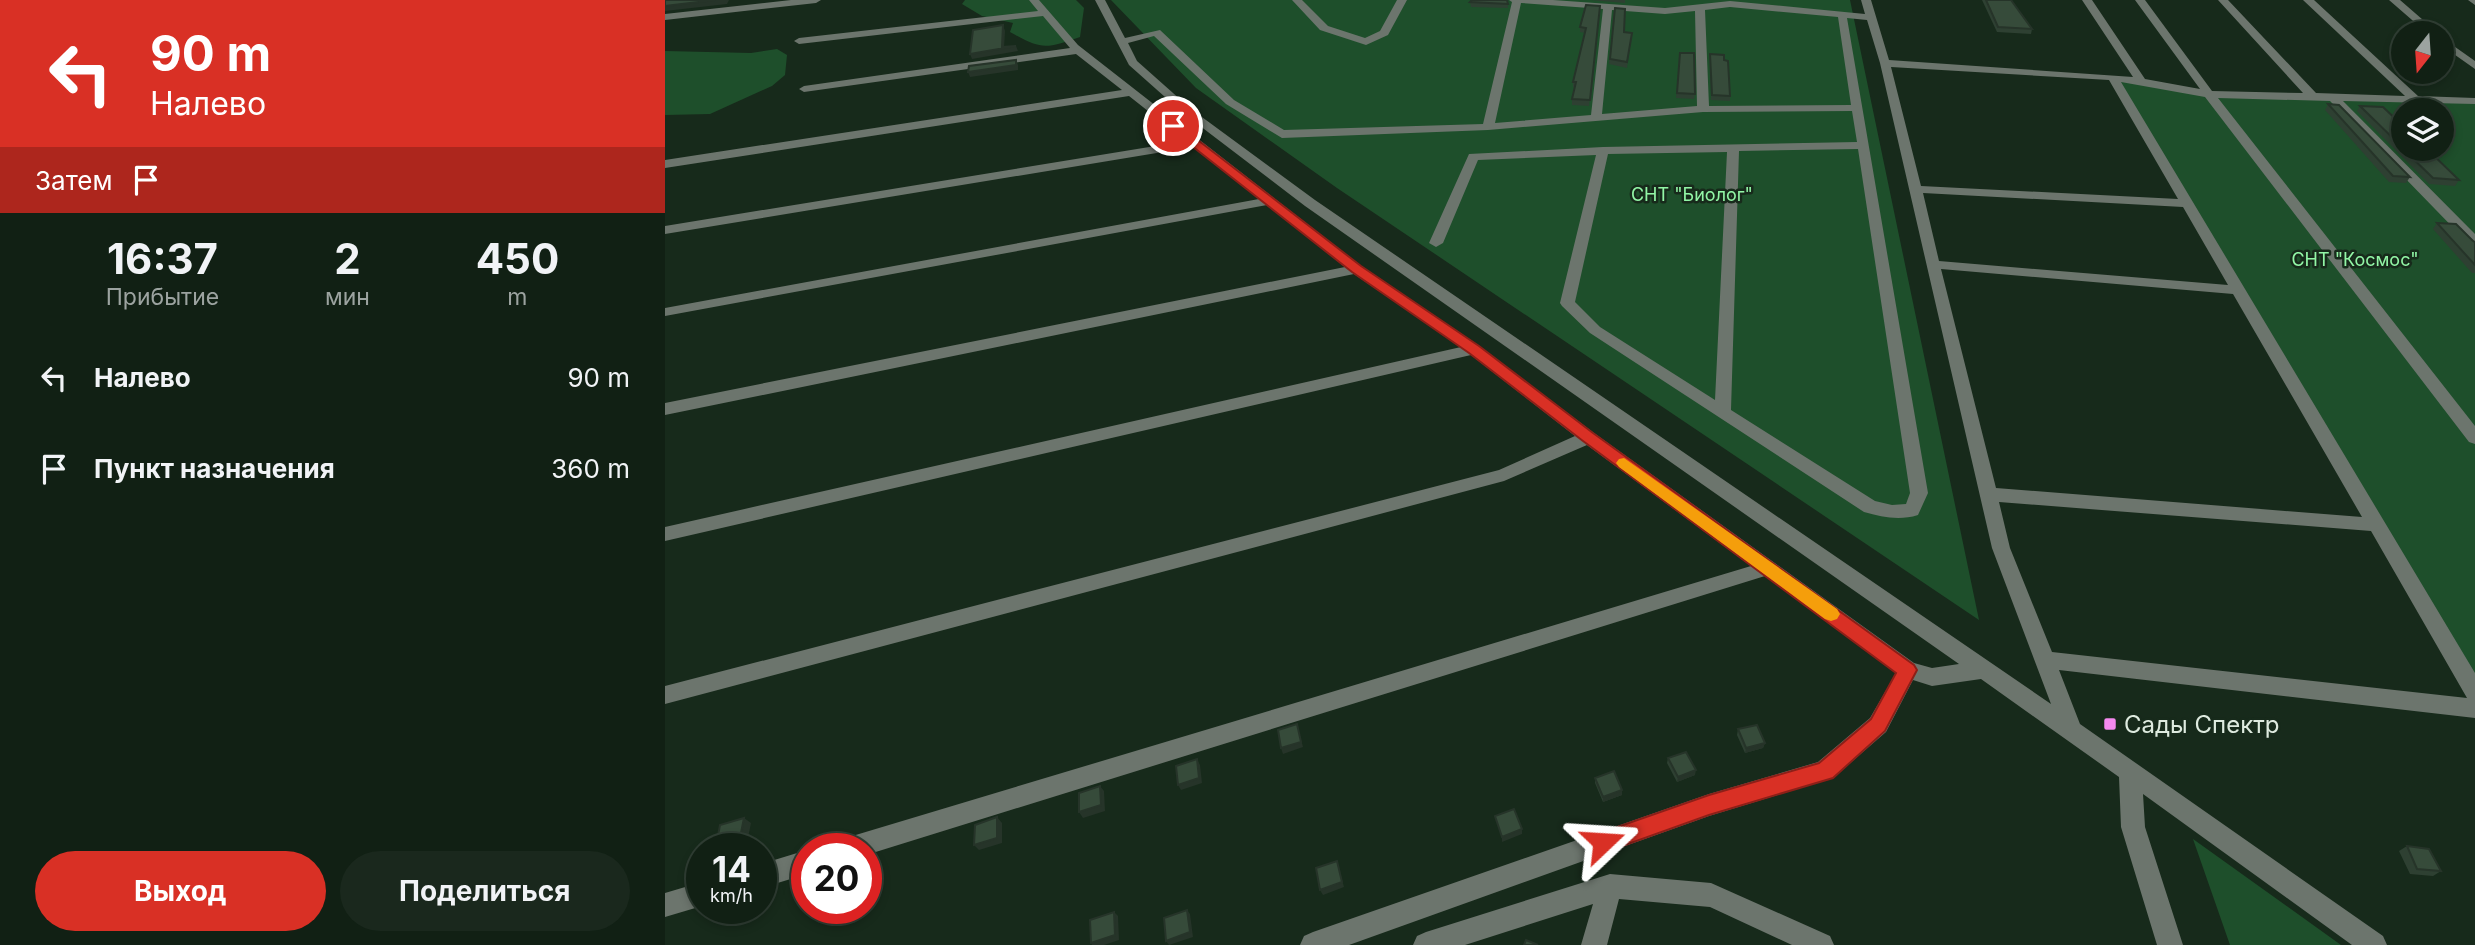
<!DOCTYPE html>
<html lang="ru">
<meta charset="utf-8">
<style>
:root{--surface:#112014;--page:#1a281d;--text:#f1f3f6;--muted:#9ca3a0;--line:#303e34;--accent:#d93025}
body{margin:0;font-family:Inter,sans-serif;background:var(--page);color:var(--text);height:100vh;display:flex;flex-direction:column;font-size:26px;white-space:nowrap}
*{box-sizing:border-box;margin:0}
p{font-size:23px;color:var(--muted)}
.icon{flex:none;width:38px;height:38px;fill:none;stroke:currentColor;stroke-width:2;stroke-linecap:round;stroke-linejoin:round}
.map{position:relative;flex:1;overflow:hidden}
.sheet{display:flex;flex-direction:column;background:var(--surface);width:665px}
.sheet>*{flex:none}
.top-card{background:#d93025;color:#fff;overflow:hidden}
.needle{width:46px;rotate:197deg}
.fabs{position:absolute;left:1726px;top:21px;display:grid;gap:14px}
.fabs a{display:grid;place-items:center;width:63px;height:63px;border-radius:50%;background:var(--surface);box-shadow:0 4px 10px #0003,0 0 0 2px var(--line);font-size:35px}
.speed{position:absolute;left:21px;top:833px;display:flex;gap:14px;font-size:35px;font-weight:700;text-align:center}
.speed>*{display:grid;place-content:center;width:91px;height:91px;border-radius:50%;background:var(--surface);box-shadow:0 4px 10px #0003,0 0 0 2px var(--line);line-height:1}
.speed small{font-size:18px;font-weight:400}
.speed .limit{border:10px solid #d22;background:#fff;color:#111}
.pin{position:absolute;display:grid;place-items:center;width:60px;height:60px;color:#fff;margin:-30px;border:4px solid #fff;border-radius:50%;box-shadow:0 2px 7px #0007}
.me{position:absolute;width:77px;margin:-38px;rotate:70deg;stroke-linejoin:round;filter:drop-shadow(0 0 5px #0008)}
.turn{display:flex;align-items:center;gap:24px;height:147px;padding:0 35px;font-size:32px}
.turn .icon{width:91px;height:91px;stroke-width:2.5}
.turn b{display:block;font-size:49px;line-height:60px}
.then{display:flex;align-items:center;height:66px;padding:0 35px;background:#0003;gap:14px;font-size:26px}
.eta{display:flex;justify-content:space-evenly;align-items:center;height:119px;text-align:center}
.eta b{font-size:42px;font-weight:700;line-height:49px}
.button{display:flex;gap:14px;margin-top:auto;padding:14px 35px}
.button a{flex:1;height:80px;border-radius:42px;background:var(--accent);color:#fff;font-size:28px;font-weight:700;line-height:80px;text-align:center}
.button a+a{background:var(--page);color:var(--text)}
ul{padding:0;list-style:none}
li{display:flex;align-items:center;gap:21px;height:91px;padding:0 35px}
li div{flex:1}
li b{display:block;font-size:26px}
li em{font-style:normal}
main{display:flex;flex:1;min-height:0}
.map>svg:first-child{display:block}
.green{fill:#1e4f2b;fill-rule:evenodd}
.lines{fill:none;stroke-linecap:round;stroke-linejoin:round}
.minor{fill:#6c756d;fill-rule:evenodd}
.wall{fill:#2e4032}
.shaded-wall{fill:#263429}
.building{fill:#364b3a;stroke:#263429;stroke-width:2}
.route{fill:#d93025;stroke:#8d1f18;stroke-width:2}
.slow{fill:#f59e0b}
.poi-dot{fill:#f589ef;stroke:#172a1b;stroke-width:2.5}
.labels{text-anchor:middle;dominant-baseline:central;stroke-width:5;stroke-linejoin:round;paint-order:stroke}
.far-park-label{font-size:18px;fill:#92f6a6;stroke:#172a1b}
.near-poi-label{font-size:24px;fill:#deeadf;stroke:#172a1b;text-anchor:start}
</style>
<main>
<section class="sheet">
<div class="top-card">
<div class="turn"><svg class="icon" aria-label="left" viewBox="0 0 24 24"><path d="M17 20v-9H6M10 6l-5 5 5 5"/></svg><div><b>90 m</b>Налево</div></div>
<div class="then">Затем<svg class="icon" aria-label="arrive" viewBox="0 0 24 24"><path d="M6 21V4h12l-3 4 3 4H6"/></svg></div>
</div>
<div class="eta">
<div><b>16:37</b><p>Прибытие</p></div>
<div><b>2</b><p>мин</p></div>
<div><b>450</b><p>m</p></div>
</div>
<ul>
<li><svg class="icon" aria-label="left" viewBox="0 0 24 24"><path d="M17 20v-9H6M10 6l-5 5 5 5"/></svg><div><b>Налево</b></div><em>90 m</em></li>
<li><svg class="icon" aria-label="arrive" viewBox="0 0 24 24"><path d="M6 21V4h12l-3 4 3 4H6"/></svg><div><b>Пункт назначения</b></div><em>360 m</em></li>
</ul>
<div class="button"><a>Выход</a><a>Поделиться</a></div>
</section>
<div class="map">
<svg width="1810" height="945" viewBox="0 0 1810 945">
<rect width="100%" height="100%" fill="#172a1b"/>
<path class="green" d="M 300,0 L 411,0 L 419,8 L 415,37 C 380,49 377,50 345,32 L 348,23 L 317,16 L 297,4 Z
M 446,0 L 1185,0 L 1314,620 L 672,188 L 531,88 Z
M 112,49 L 122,55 L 120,75 L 107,86 L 45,114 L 0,115 L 0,51 L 86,53 Z
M 1448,77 L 1544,94 L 1810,101 L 1810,711 ZM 1738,110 L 1776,110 L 1776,149 L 1738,149 Z
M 1528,839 L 1676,945 L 1565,945 Z"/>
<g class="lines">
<path class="minor" d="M 126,0 L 156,0 L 151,3 L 0,20 L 0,14 Z
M 364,0 L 374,0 L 413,45 L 696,266 L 814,346 L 929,433 L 1249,663 L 1267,668 L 1294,664 L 640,206 L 518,113 L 464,65 L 430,0 L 440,0 L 460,38 L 495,30 L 569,100 L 619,130 L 818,124 L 847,2 L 844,0 L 888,0 L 1000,8 L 1065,1 L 1200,14 L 1196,0 L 1206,0 L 1224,60 L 1468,77 L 1417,0 L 1427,0 L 1480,79 L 1535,89 L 1470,0 L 1480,0 L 1547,91 L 1638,93 L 1553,0 L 1563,0 L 1651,93 L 1740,96 L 1638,0 L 1649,0 L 1753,96 L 1810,98 L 1810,104 L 1678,101 L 1810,234 L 1810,246 L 1805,245 L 1665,101 L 1553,98 L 1810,426 L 1810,444 L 1804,442 L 1540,97 L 1456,82 L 1810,673 L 1810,718 L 1394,670 L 1415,724 L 1718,936 L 1722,945 L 1687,945 L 1478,794 L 1480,827 L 1518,945 L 1492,945 L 1456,827 L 1454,777 L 1316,679 L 1267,686 L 1248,680 L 1221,732 L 1168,778 L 1044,816 L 684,945 L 635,945 L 639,936 L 648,932 L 1044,794 L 1153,762 L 1205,718 L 1231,673 L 1100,576 L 201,855 L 201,849 L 172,849 L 176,841 L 184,837 L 1086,566 L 922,445 L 839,481 L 0,704 L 0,686 L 834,470 L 910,436 L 806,355 L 0,541 L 0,527 L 796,347 L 689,274 L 0,415 L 0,403 L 680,267 L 602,205 L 0,316 L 0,308 L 594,199 L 528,147 L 0,234 L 0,226 L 521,141 L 464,96 L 0,168 L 0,160 L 457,90 L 411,54 L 139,92 L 134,89 L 139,86 L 405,48 L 378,16 L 134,44 L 129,41 L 134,38 L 373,11 ZM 856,3 L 938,9 L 926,115 L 830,123 ZM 1065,7 L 1173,17 L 1186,105 L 1044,106 L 1040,10 ZM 947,10 L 1000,14 L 1030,11 L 1032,106 L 937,114 ZM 1182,18 L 1202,20 L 1215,63 L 1327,548 L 1386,704 L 650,200 L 526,109 L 472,61 L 463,43 L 489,36 L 561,104 L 617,138 L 823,130 L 1038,112 L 1187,111 L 1192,142 L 938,147 L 804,154 L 764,243 L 771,247 L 778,243 L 813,160 L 931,155 L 895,303 L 897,306 L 925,333 L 1199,512 C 1217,517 1234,521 1253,515 L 1263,493 ZM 1226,67 L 1444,80 L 1513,199 L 1256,186 ZM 1193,149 L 1245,493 L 1241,504 L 1227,505 L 1210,501 L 1066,410 L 1074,151 ZM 1062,152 L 1050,400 L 935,327 L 910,302 L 943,154 ZM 1258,193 L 1518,207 L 1563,285 L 1274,261 ZM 1276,269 L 1568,294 L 1697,517 L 1331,488 ZM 1334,502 L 1706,531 L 1802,698 L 1387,652 L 1345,548 Z
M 627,0 L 637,0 L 663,26 L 700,38 L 715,31 L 732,0 L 742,0 L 723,35 L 701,45 L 655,30 Z
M 1724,0 L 1735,0 L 1773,33 L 1762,33 Z
M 1803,0 L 1810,0 L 1810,5 Z
M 1776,37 L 1810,61 L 1810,69 L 1776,45 Z
M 142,850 L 142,874 L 96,888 L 96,864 Z
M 945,874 L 1046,883 L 1165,936 L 1169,945 L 1127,945 L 1045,907 L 954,899 L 942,945 L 916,945 L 928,904 L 800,945 L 748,945 L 752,936 L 761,932 Z
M 37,882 L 37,906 L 0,917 L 0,893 Z"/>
</g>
<path class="wall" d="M 842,0 L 843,8 L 806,7 L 805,2 Z
M 925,0 L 960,0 L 960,3 Z
M 1317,0 L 1346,0 L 1367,29 L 1366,34 L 1332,32 Z
M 935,6 L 924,106 L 907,105 L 907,99 L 910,87 L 908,87 L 908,82 L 920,33 L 915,32 L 915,27 Z
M 950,8 L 959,32 L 967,33 L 962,68 L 944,64 Z
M 1015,53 L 1030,94 L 1029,99 L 1011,98 Z
M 1045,54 L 1059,60 L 1065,96 L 1065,101 L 1046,100 Z
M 1663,104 L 1745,177 L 1741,183 L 1724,182 L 1660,110 Z
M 1695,106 L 1794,180 L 1790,186 L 1764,184 L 1692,111 Z
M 1772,223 L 1810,242 L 1810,273 L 1807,273 L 1768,229 Z
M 1073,729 L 1100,743 L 1098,748 L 1080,753 L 1072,735 Z
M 1003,758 L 1030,775 L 1012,782 L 1002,763 Z
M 930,778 L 957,790 L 957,795 L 938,802 L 930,783 Z
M 1742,846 L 1776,871 L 1768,876 L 1745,874 L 1734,851 Z"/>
<path class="shaded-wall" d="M 50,0 L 64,0 L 62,4 L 0,11 L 0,6 Z
M 338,25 L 340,31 L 339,48 L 351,46 L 353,51 L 307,59 L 305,54 Z
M 351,60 L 353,65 L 353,70 L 305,77 L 303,72 Z
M 632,724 L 638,747 L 618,754 L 616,748 Z
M 1100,743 L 1098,748 L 1080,753 L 1081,748 Z
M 532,759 L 535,765 L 537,783 L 516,790 L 513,785 Z
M 1031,770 L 1030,775 L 1012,782 L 1013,777 Z
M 435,786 L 439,791 L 440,811 L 418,818 L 414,812 Z
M 957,790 L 957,795 L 938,802 L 938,797 Z
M 332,817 L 337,823 L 337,843 L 314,850 L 309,845 Z
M 79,818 L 86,823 L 82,843 L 64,849 L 55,849 L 51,846 Z
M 857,829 L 857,834 L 837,842 L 837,837 Z
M 672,861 L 679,887 L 658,895 L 655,890 Z
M 522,910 L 525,914 L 528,937 L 504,945 L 501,941 Z
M 449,912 L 453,916 L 454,940 L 439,945 L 427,945 L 426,943 Z"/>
<path class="building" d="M 0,0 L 50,0 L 0,6 Z
M 807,0 L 842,0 L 843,4 L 805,2 Z
M 1321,0 L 1346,0 L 1367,29 L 1333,27 Z
M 921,5 L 935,6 L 925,100 L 907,99 L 911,82 L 908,82 L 921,28 L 915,27 Z
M 950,8 L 960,9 L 959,32 L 967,33 L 962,62 L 945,59 Z
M 338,25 L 337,47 L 351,46 L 305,54 L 308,30 Z
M 1015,53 L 1029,53 L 1030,94 L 1012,93 Z
M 1045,54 L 1059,55 L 1059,60 L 1063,61 L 1065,96 L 1047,95 Z
M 351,60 L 351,65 L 303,72 L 304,66 Z
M 1663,104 L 1674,105 L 1745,177 L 1728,176 Z
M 1695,106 L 1718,107 L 1738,126 L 1738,148 Z
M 1738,149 L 1762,149 L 1794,180 L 1768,178 Z
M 1772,223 L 1791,224 L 1808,241 L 1810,242 L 1810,265 Z
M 632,724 L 636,742 L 616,748 L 613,730 Z
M 1092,725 L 1100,743 L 1081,748 L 1073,729 Z
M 1021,752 L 1031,770 L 1013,777 L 1003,758 Z
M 532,759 L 534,778 L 513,785 L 511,766 Z
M 949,771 L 957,790 L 938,797 L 930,778 Z
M 435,786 L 436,805 L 414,812 L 414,793 Z
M 849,809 L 857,829 L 837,837 L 830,816 Z
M 332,817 L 332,838 L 309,845 L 310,825 Z
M 79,818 L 75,838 L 51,846 L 55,825 Z
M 1742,846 L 1764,849 L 1776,871 L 1752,869 Z
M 672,861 L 677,882 L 655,890 L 651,868 Z
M 522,910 L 525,932 L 501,941 L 499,918 Z
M 449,912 L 450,935 L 426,943 L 425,920 Z
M 861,940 L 873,945 L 859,945 Z"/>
<path class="route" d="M 504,124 L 512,124 L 696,266 L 814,346 L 928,433 L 1249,665 L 1252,670 L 1220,731 L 1168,778 L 1044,815 L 938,853 L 931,850 L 927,842 L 931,835 L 938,832 L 1044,795 L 1154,763 L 1206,719 L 1231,673 L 918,441 L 804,353 L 687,272 L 504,128 Z"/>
<path class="slow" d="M 959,458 L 1172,609 L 1175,614 L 1172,619 L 1166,621 L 1160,619 L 954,467 L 951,463 L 954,459 Z"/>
<rect class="poi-dot" x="1438" y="717" width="14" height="14" rx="3.5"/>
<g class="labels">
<g class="far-park-label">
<text x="1027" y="194">СНТ "Биолог"</text>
<text x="1690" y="259">СНТ "Космос"</text>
</g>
<g class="near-poi-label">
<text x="1459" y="724">Сады Спектр</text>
</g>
</g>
</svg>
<div class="fabs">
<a><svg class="needle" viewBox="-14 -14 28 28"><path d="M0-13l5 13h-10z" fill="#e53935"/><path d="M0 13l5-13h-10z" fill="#9ca3a0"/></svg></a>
<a><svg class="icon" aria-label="layers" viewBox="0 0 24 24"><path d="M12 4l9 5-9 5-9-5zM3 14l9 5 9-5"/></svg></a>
</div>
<div class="speed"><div>14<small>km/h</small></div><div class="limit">20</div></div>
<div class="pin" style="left:508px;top:126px;background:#d93025"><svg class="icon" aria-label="arrive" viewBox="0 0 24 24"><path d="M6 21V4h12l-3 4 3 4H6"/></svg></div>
<svg class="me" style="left:938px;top:842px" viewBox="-20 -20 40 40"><path d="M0-17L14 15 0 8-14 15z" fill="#d93025" stroke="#fff" stroke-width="4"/></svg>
</div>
</main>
